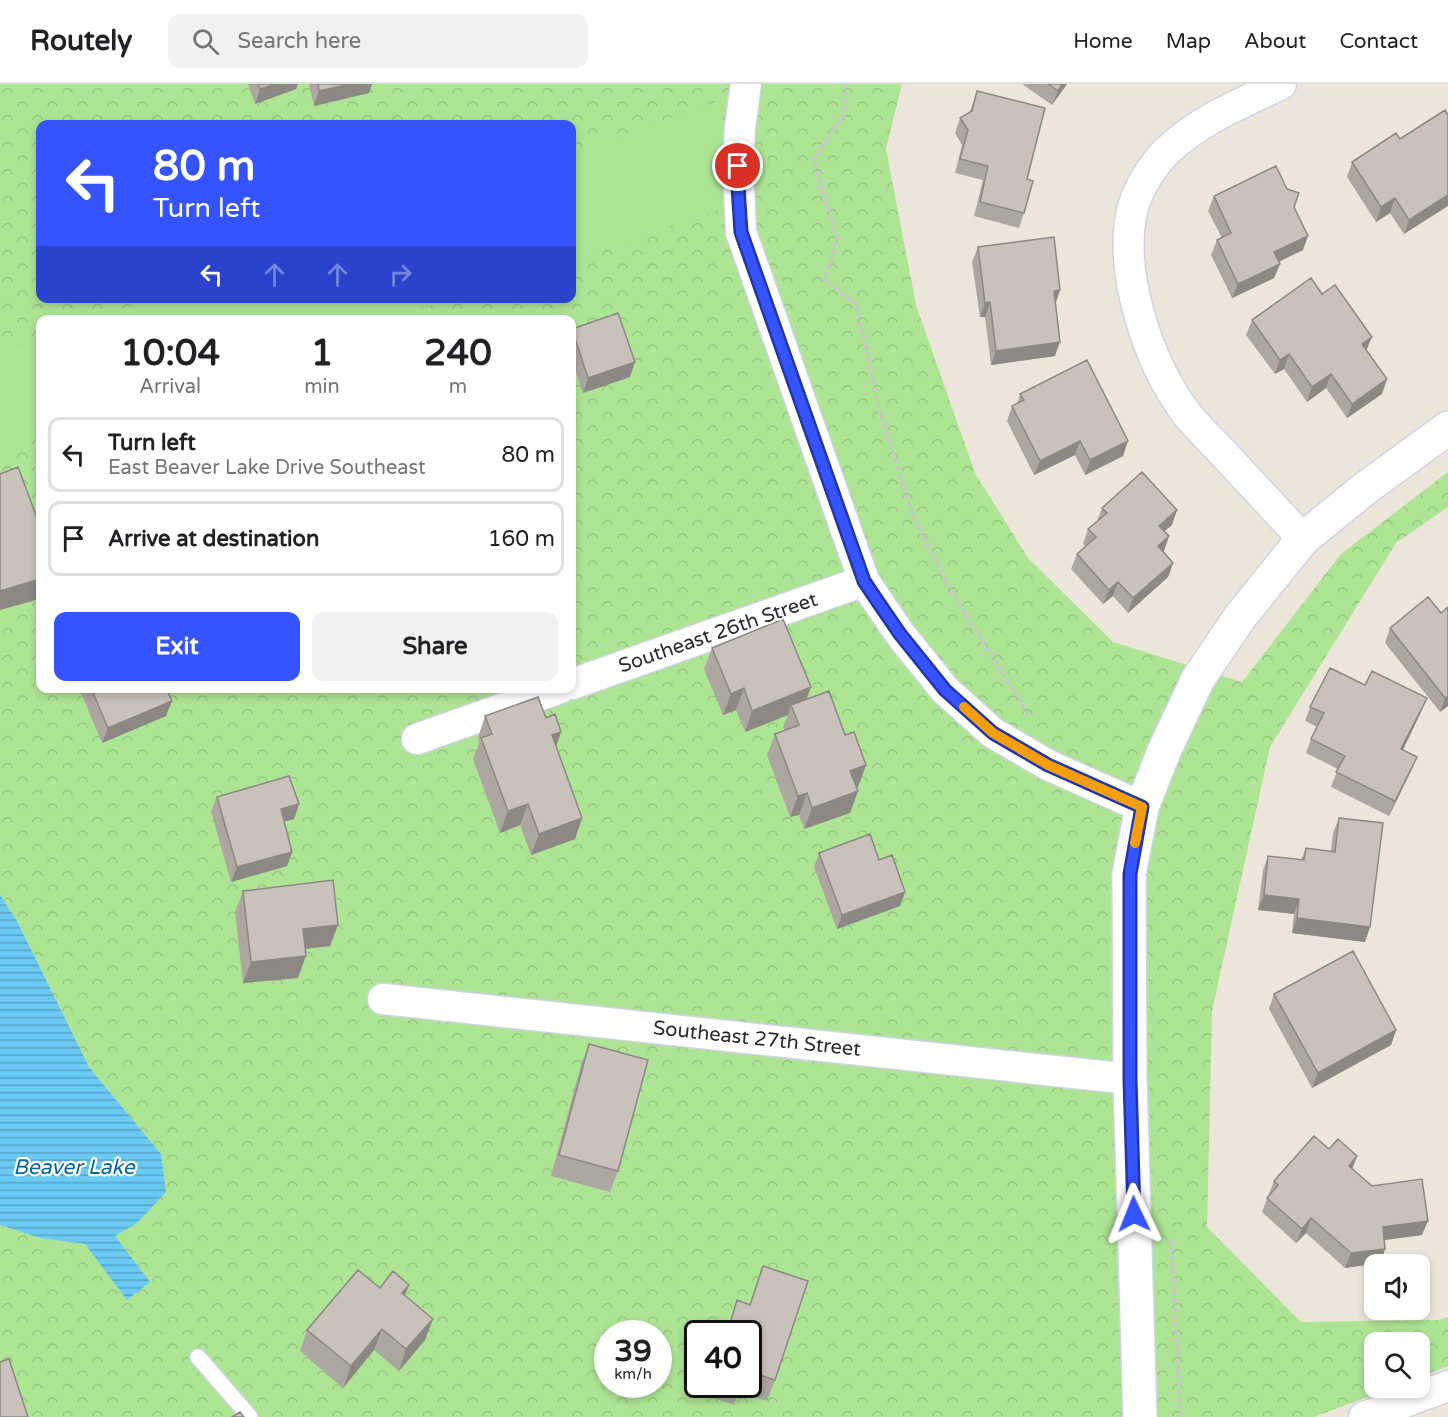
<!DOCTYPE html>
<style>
:root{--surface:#fff;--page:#f2f2f2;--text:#202124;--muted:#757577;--line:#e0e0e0;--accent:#3554ff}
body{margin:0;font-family:"Varela Round",sans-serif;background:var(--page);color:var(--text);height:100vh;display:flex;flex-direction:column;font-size:22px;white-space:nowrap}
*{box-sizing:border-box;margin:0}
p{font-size:20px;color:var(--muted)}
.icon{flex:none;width:33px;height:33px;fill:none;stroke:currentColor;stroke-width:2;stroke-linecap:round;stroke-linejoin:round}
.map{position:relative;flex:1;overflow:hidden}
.drawer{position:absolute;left:36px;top:231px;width:540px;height:378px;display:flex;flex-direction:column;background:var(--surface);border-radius:12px;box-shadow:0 3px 9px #0003}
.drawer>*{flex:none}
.hud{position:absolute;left:36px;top:36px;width:540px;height:183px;border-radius:12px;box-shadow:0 3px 9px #0003;background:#3554ff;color:#fff;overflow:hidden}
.tools{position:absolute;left:1364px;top:1170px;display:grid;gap:12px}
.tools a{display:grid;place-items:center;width:66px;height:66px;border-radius:12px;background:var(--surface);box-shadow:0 3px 9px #0003;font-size:30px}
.speed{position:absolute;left:594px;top:1236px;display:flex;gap:12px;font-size:30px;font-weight:700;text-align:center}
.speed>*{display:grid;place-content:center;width:78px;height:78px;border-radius:50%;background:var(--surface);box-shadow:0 3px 9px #0003;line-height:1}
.speed small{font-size:15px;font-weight:400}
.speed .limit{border:3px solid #111;border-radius:9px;background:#fff;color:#111}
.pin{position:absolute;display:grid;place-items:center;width:51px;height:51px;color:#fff;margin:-26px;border:3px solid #fff;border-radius:50%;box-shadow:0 2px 6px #0007}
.me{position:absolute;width:66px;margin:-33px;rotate:358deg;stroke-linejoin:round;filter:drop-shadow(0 0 4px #0008)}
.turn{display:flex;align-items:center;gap:21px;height:126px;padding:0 18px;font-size:27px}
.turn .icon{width:78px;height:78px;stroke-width:2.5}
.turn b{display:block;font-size:42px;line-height:51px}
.lanes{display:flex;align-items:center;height:57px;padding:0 18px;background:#0003;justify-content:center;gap:30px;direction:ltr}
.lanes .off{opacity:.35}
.eta{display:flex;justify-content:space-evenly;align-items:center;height:102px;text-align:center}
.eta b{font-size:36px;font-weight:700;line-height:42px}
.action{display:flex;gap:12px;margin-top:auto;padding:12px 18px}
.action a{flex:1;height:69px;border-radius:12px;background:var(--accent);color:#fff;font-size:24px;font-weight:700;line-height:69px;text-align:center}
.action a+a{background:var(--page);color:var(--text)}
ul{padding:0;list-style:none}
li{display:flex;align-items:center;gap:18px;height:75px;margin:0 12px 9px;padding:0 6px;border:3px solid var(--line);border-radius:12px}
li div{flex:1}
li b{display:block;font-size:22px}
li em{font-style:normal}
header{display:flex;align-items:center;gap:36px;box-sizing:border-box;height:84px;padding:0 30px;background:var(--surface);border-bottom:2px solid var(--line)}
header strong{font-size:28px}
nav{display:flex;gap:33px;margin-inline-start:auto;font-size:21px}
.search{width:420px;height:54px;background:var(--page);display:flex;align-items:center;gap:15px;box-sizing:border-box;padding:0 21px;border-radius:12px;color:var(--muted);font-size:22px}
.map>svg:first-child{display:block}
.forest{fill:url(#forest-crowns);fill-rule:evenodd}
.park{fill:#aee595}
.water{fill:url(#water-rules)}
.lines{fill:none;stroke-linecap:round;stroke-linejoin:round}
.lane-casing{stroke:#d0d3e3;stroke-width:18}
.street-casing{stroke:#d0d3e3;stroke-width:33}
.secondary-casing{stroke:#d0d3e3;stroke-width:36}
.path{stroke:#c8c8c8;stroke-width:4;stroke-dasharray:4.5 3;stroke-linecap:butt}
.lane{stroke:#fff;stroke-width:15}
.street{stroke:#fff;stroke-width:30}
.secondary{stroke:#fff;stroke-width:33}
.wall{fill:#aca7a1}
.shaded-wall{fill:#8c8883}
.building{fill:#c8c2bb;stroke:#8c8883;stroke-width:1.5}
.route-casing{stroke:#2237a6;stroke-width:15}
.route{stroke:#3554ff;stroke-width:10}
.slow{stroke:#f59e0b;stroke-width:10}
.labels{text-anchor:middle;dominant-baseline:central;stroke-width:4.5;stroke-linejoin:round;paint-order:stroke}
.street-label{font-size:20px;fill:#2a2a2a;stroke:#fff}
.water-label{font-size:21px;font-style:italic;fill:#08669f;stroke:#fff}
</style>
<header>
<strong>Routely</strong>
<div class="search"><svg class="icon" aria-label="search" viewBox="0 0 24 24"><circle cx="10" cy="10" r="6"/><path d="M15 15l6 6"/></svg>Search here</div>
<nav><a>Home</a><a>Map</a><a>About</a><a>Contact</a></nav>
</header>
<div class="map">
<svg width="1448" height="1333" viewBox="0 0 1448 1333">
<defs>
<pattern id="forest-crowns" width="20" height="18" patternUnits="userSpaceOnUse" patternTransform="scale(1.5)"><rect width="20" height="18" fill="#aee595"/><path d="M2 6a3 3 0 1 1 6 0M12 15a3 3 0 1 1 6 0" fill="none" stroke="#96c581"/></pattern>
<pattern id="water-rules" width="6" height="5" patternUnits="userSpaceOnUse" patternTransform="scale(1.5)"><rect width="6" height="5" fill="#6acaf3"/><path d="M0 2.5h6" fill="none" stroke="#57a4c5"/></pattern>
</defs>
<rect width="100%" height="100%" fill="#ede6db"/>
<path class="forest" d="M 0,0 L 902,0 L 886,65 L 916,221 L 975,389 L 1028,474 L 1113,558 L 1242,598 L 1341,470 L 1448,388 L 1448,423 L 1396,459 L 1270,663 L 1212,927 L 1207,1143 L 1301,1238 L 1439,1236 L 1448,1233 L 1448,1282 L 1419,1293 L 1419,1258 L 1374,1258 L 1374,1304 L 1391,1304 L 1314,1333 L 0,1333 L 0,1141 L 40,1154 L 85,1160 L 114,1152 L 137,1139 L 161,1070 L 89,983 L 17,837 L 0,811 ZM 40,40 L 572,40 L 572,214 L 40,214 ZM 40,236 L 572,236 L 572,604 L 40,604 ZM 608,1250 L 658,1250 L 658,1300 L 608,1300 ZM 698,1250 L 748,1250 L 748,1300 L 698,1300 Z"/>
<path class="park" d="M 721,16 L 724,124 L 572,175 L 572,69 Z
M 155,214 L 452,214 L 452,215 L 389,235 L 95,235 Z
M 40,254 L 40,352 L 0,365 L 0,269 Z"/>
<path class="water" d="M 0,811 L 17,837 L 89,983 L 161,1070 L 166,1108 L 137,1139 L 115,1152 L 150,1198 L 127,1216 L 85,1160 L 40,1154 L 0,1141 Z"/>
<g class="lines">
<g class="lane-casing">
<path id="lane" d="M 198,1273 L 250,1333"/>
</g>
<g class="street-casing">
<path id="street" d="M 746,0 L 740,43 L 738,82 L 741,148 L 864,497 L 900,550 L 945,606 L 993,649 L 1048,681 L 1142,723
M 1281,0 C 1245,18 1206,33 1175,60 C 1156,75 1140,100 1133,123 C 1117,186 1148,278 1186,329 C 1197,343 1211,356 1223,369 C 1250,398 1277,427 1303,455
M 572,600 L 864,497
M 417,655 L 560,604
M 383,915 L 1130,995
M 1364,1333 L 1448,1302"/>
</g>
<g class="secondary-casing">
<path id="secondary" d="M 1140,1333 L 1130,995 L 1129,790 L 1142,723 L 1165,665 L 1198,595 L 1240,533 L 1303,455 L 1363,406 L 1448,344"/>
</g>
<path class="path" d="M 845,0 L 845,29 L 813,76 L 838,155 L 824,196 L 856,220 L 879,324 L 913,432 L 951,507 L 1030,633
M 1171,1156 L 1181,1333"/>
<use href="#lane" class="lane"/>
<use href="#street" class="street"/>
<use href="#secondary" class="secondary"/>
</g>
<path class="wall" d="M 248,0 L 298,0 L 296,5 L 255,20 Z
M 309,0 L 372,0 L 369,9 L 314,22 Z
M 1022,0 L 1067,0 L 1052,21 Z
M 977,7 L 1027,95 L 1024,129 L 1019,144 L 974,132 L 983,96 L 955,89 L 962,61 L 955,49 L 960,34 L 970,28 Z
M 1448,31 L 1404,150 L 1390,129 L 1376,138 L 1347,93 L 1352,78 Z
M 1214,112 L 1294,123 L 1303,166 L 1279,178 L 1280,180 L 1274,194 L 1232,214 L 1211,171 L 1217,156 L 1222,154 L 1208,127 Z
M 978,163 L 1060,206 L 1055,220 L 1055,272 L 991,281 L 985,233 L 980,233 L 972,178 Z
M 1322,210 L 1367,267 L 1382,310 L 1347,334 L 1326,304 L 1307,318 L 1284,285 L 1275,290 L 1246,251 L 1252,236 Z
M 572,245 L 630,293 L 583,309 L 572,276 Z
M 1020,310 L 1123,372 L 1085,391 L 1075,371 L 1034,391 L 1007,337 L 1012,322 L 1017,320 Z
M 1102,424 L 1172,441 L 1164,447 L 1163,467 L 1173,479 L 1168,493 L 1128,529 L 1113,512 L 1103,520 L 1071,485 L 1077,470 L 1085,462 L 1083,460 L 1088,445 L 1097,437 Z
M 1441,529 L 1448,622 L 1440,628 L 1385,559 L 1390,544 Z
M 712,564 L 811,603 L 806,616 L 845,651 L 866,681 L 858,703 L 856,703 L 858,707 L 850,729 L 804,745 L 799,731 L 790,733 L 767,671 L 775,650 L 785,646 L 783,643 L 788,631 L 745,648 L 736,626 L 723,631 L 704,585 Z
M 79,604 L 166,604 L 166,632 L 102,659 Z
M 1310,623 L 1421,628 L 1403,666 L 1411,687 L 1389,732 L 1331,703 L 1338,685 L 1306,669 L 1311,655 L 1317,643 L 1305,637 Z
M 485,632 L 556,662 L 582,734 L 575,755 L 531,771 L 520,741 L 500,749 L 473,675 L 479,659 L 478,654 Z
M 217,713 L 299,720 L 294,735 L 284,737 L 287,782 L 231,798 L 211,727 Z
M 1339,734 L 1365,858 L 1292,849 L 1294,830 L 1258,826 L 1263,786 L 1268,772 L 1301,776 L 1306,764 L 1331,767 L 1333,749 Z
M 819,769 L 879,776 L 905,808 L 900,822 L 837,845 L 814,783 Z
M 243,807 L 338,841 L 330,862 L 305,865 L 298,894 L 243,899 L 235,828 Z
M 1274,910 L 1396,946 L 1391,961 L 1312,1004 L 1269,925 Z
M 589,960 L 618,1087 L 610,1108 L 551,1092 L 581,981 Z
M 1353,1085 L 1422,1151 L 1384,1156 L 1385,1165 L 1380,1179 L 1345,1184 L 1306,1149 L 1296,1159 L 1262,1128 L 1274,1097 Z
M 763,1182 L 775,1296 L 767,1317 L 739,1308 L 734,1321 L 705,1311 L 709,1300 L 748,1300 L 748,1250 L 726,1250 L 737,1216 L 750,1221 Z
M 380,1204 L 405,1211 L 425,1256 L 399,1287 L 374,1266 L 343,1304 L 300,1267 L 307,1246 Z"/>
<path class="shaded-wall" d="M 275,0 L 298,0 L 296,5 L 255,20 L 260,5 Z
M 350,0 L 372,0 L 369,9 L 314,22 L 319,7 Z
M 1062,0 L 1067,0 L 1052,21 L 1058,7 Z
M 1448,111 L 1448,122 L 1404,150 L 1409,136 Z
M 1395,114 L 1390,129 L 1376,138 L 1381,123 Z
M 1308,152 L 1303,166 L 1269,182 L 1274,168 Z
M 1280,180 L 1274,194 L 1232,214 L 1238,200 Z
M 1060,206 L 1055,221 L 1054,207 Z
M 990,218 L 985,233 L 980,233 L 985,219 Z
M 1372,253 L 1366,267 L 1362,260 Z
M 1060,258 L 1055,272 L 991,281 L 996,267 Z
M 1289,270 L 1284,285 L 1275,290 L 1280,276 Z
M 635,278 L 630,293 L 583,309 L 588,294 Z
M 1331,290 L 1326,304 L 1307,318 L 1312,303 Z
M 1387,295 L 1382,310 L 1347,334 L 1352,320 Z
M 1080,357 L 1075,371 L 1034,391 L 1040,377 Z
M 1128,357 L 1123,372 L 1085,391 L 1090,376 Z
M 1177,426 L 1172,441 L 1154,456 L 1159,442 Z
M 1169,452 L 1164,467 L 1153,476 L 1158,462 Z
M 1173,479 L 1168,493 L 1128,529 L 1133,514 Z
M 40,495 L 40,504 L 36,516 L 0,526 L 0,507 Z
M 1118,498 L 1113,512 L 1103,520 L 1109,506 Z
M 811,603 L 803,625 L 791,621 L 788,631 L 745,648 L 752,627 Z
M 744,604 L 736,626 L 723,631 L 731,610 Z
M 1448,612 L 1448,622 L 1440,628 L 1445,614 Z
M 1427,614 L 1421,628 L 1396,680 L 1401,665 Z
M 172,617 L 166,632 L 102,659 L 108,644 Z
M 561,648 L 554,669 L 552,651 Z
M 1417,673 L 1411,687 L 1389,732 L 1395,717 Z
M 866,681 L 858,703 L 842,708 L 850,687 Z
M 858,707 L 850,729 L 804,745 L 812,724 Z
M 807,709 L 799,731 L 790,733 L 798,712 Z
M 299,720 L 294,735 L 276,740 L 281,725 Z
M 528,720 L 520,741 L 500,749 L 508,727 Z
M 582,734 L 575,755 L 531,771 L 539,750 Z
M 292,768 L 287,782 L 231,798 L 237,783 Z
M 905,808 L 900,822 L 837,845 L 842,831 Z
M 1264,811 L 1299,815 L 1294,830 L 1258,826 Z
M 1297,834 L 1370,843 L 1365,858 L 1292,849 Z
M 338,841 L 330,862 L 295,866 L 303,845 Z
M 306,872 L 298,894 L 243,899 L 251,878 Z
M 1396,946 L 1391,961 L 1312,1004 L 1318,989 Z
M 1357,1072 L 1352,1086 L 1349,1082 Z
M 1311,1134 L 1306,1149 L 1296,1159 L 1302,1145 Z
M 1428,1137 L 1422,1151 L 1377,1157 L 1383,1143 Z
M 1385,1165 L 1380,1179 L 1345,1184 L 1351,1169 Z
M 409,1201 L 401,1222 L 402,1209 Z
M 433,1235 L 425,1256 L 399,1287 L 406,1265 Z
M 382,1245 L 374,1266 L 343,1304 L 351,1282 Z"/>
<path class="building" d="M 258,0 L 275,0 L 260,5 Z
M 318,0 L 350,0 L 319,7 Z
M 1048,0 L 1062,0 L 1058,7 Z
M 977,7 L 1045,24 L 1027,95 L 1033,97 L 1024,129 L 980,118 L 988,82 L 960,75 L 968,46 L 960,34 L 972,27 Z
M 1445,26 L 1448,31 L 1448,111 L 1409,136 L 1395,114 L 1381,123 L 1352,78 L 1396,49 L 1400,55 Z
M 1276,82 L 1287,105 L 1299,109 L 1294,123 L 1308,152 L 1274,168 L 1280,180 L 1238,200 L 1217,156 L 1231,149 L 1214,112 Z
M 1054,153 L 1060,206 L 1054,207 L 1060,258 L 996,267 L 990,218 L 985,219 L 978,163 Z
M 1311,194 L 1322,210 L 1335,201 L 1372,253 L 1362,260 L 1387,295 L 1352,320 L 1331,290 L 1312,303 L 1289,270 L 1280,276 L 1252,236 Z
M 618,229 L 635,278 L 588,294 L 572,245 Z
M 1087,276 L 1128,357 L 1090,376 L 1080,357 L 1040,377 L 1012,322 L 1024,316 L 1020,310 Z
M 18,383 L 40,442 L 40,495 L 0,507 L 0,390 Z
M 1142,388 L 1177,426 L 1159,442 L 1169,452 L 1158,462 L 1173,479 L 1133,514 L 1118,498 L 1109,506 L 1077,470 L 1096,453 L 1088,445 L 1107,429 L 1102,424 Z
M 1428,513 L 1441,529 L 1448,523 L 1448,612 L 1445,614 L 1390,544 Z
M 783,535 L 811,603 L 752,627 L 744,604 L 731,610 L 712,564 Z
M 1330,584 L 1365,601 L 1372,587 L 1427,614 L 1401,665 L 1417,673 L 1395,717 L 1336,688 L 1345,672 L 1311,655 L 1324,629 L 1310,623 Z
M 91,604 L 166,604 L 172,617 L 108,644 Z
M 829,607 L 845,651 L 854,648 L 866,681 L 850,687 L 858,707 L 812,724 L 807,709 L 798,712 L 775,650 L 799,641 L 791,621 Z
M 538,613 L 546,634 L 555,630 L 561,648 L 552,651 L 582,734 L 539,750 L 528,720 L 508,727 L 481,654 L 492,650 L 485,632 Z
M 289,692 L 299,720 L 281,725 L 292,768 L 237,783 L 217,713 Z
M 1339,734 L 1383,739 L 1370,843 L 1297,834 L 1299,815 L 1264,811 L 1268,772 L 1304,776 L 1306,764 L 1335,768 Z
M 870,750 L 879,776 L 892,771 L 905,808 L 842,831 L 819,769 Z
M 333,796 L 338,841 L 303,845 L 306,872 L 251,878 L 243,807 Z
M 1353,867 L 1396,946 L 1318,989 L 1274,910 Z
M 589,960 L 648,976 L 618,1087 L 559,1071 Z
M 1314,1052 L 1329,1065 L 1338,1055 L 1357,1072 L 1349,1082 L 1372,1102 L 1422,1095 L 1428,1137 L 1383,1143 L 1385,1165 L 1351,1169 L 1311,1134 L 1302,1145 L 1267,1114 L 1278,1101 L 1274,1097 Z
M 763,1182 L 808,1197 L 775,1296 L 748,1287 L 748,1250 L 727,1250 L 737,1216 L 750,1221 Z
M 358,1186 L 380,1204 L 393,1187 L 409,1201 L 402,1209 L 433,1235 L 406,1265 L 382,1245 L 351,1282 L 307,1246 Z
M 9,1275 L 28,1333 L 0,1333 L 0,1278 Z
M 240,1328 L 244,1333 L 232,1333 Z"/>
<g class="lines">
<g class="route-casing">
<path id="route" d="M 738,82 L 738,103 L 741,148 L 864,497 L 876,515 L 900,550 L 945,606 L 993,649 L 1048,681 L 1142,723 L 1130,790 L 1130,995 L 1134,1130"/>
</g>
<use href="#route" class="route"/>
<path class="slow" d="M 964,623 L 993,649 L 1048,681 L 1142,723 L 1135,759"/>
</g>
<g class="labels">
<g class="street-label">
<text transform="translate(718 549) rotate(-19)">Southeast 26th Street</text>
<text transform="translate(757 955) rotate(6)">Southeast 27th Street</text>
</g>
<g class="water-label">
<text x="74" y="1083">Beaver Lake</text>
</g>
</g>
</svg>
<div class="tools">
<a><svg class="icon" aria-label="sound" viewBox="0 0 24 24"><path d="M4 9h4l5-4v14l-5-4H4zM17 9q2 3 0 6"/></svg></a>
<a><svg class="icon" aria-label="search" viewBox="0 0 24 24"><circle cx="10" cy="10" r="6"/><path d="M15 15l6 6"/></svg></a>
</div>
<div class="speed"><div>39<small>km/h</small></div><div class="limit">40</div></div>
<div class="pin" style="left:738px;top:82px;background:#d93025"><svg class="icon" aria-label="arrive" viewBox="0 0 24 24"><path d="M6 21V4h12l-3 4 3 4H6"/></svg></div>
<svg class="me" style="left:1134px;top:1130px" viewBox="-20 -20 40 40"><path d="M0-17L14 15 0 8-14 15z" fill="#3554ff" stroke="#fff" stroke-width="4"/></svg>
<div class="hud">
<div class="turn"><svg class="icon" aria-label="left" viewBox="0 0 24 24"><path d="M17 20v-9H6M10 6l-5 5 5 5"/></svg><div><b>80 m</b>Turn left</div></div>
<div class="lanes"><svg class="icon" aria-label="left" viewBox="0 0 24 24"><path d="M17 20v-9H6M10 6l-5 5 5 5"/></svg><svg class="icon off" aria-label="ahead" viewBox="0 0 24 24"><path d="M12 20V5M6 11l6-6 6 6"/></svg><svg class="icon off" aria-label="ahead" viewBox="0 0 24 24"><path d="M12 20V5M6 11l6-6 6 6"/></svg><svg class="icon off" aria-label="right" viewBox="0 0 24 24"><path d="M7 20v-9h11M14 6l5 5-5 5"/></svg></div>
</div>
<section class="drawer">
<div class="eta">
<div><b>10:04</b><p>Arrival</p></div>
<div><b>1</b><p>min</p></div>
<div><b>240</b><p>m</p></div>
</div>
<ul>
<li><svg class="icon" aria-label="left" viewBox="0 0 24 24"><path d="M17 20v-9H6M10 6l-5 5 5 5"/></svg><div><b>Turn left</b><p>East Beaver Lake Drive Southeast</p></div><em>80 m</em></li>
<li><svg class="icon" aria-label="arrive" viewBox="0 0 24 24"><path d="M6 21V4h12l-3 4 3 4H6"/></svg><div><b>Arrive at destination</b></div><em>160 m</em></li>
</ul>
<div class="action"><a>Exit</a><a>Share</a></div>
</section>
</div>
